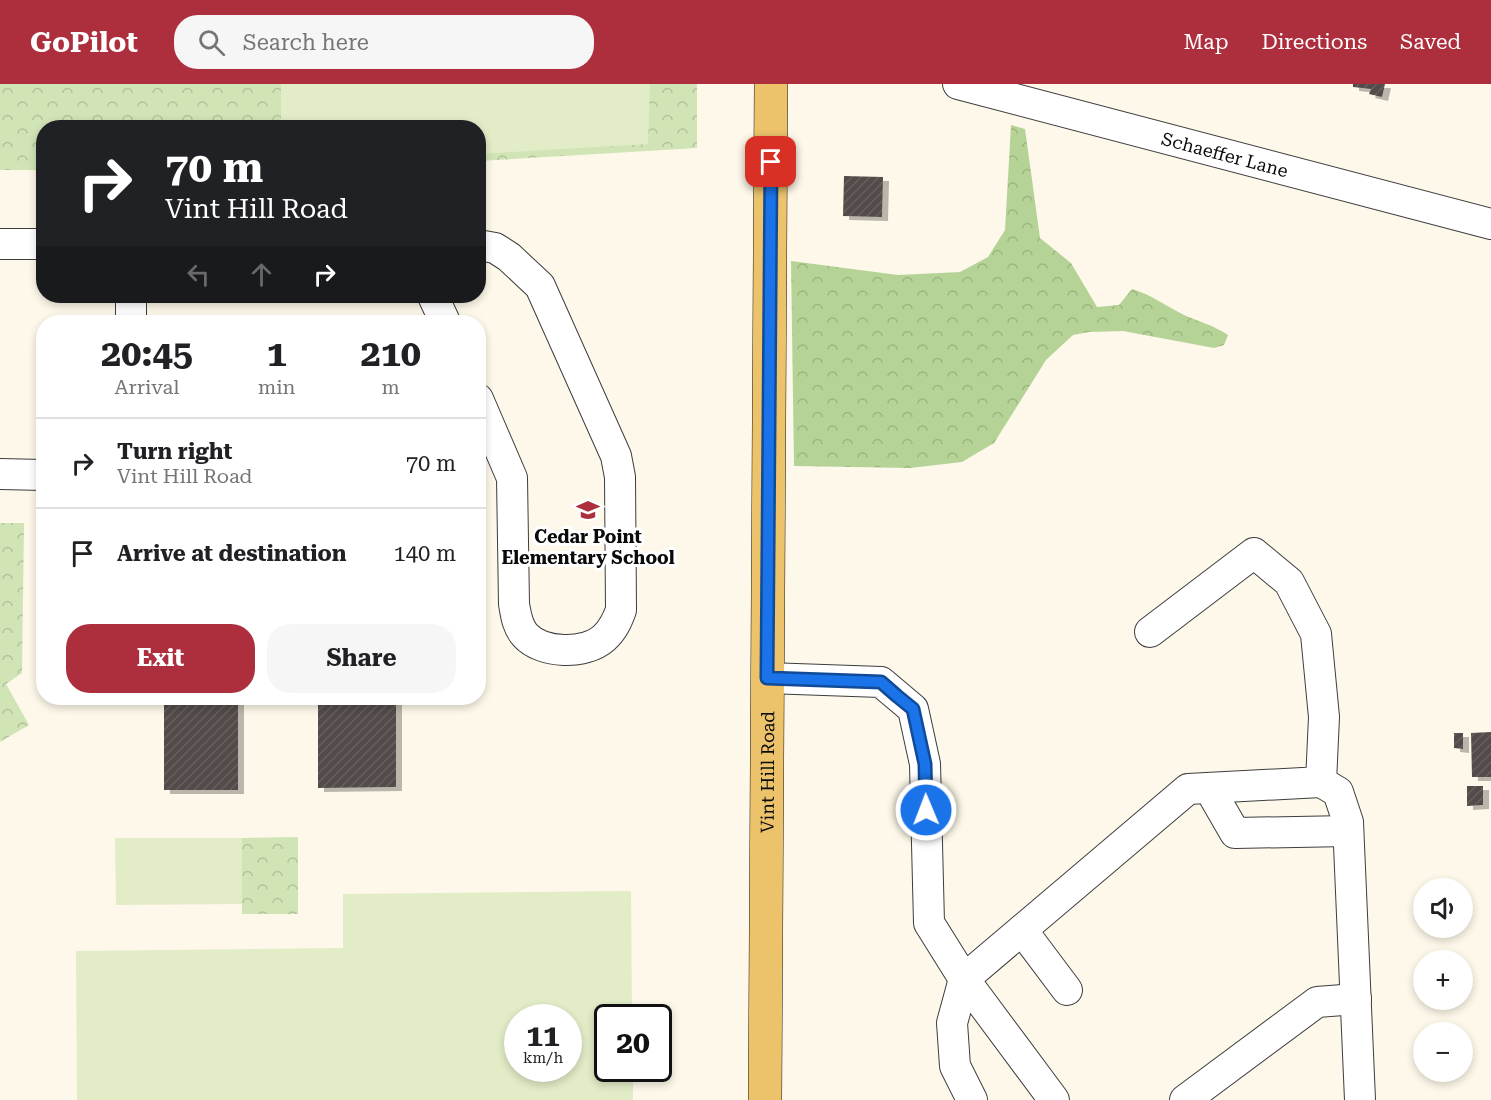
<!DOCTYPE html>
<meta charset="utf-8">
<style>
:root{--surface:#fff;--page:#f6f6f6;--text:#202124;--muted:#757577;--line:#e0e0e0;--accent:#ad2f3e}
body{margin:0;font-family:"Roboto Serif",serif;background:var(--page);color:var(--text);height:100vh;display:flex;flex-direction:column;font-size:22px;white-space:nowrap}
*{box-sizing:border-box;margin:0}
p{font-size:20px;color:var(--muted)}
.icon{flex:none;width:33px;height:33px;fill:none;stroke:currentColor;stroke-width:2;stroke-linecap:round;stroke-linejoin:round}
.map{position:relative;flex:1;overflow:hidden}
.details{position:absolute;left:36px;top:231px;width:450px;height:390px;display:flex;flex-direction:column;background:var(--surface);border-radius:24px;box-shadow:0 3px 9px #0003}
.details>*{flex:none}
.banner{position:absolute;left:36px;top:36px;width:450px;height:183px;border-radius:24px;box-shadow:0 3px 9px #0003;background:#202124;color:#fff;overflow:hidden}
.buttons{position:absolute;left:1413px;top:794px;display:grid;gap:12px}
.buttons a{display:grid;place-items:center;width:60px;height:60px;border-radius:50%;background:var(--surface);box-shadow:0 3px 9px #0003;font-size:30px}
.speed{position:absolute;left:504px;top:920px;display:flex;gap:12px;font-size:30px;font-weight:700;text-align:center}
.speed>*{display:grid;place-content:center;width:78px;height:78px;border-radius:50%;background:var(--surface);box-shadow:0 3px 9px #0003;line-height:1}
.speed small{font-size:15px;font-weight:400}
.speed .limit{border:3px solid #111;border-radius:9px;background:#fff;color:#111}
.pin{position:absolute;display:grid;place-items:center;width:51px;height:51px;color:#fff;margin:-26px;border-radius:12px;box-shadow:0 3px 9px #0006}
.me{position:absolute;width:66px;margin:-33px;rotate:359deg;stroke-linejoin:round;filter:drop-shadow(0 0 4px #0008)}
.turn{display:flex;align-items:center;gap:21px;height:126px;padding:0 30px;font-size:27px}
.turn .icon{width:78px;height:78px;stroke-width:2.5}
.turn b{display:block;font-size:42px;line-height:51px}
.lanes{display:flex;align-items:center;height:57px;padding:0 30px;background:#0003;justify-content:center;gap:30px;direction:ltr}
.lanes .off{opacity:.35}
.eta{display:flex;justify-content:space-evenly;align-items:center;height:102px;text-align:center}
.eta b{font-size:36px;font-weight:700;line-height:42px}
.primary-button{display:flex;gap:12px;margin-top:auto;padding:12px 30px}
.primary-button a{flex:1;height:69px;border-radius:24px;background:var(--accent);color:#fff;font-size:24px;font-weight:700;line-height:69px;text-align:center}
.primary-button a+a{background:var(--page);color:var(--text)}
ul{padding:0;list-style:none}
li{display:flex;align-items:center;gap:18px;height:90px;padding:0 30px;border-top:2px solid var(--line)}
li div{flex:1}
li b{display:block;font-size:22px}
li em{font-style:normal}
header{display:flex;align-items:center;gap:36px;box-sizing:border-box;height:84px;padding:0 30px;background:var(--accent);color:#fff}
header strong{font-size:28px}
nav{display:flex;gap:33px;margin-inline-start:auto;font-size:21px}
.search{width:420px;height:54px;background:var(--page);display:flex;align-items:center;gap:15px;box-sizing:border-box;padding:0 21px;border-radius:24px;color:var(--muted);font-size:22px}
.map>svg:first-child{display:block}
.forest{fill:url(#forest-crowns)}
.park{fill:url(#park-crowns)}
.pitch{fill:#e2ecc7;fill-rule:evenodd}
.building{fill:url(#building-hatch);filter:url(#shadow)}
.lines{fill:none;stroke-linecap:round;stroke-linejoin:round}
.minor-casing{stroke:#3d3d3d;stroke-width:32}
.major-casing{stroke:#1b1b1b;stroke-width:34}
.minor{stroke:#fff;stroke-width:30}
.major{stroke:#ecc36a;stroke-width:33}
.route-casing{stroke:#114b97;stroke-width:15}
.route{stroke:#1a73e8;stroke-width:10}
.labels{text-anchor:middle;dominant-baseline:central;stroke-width:6;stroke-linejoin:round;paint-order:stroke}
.street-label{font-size:18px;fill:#0a0a0a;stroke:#fff}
.poi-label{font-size:18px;font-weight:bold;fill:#0a0a0a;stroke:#fff}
</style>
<header>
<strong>GoPilot</strong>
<div class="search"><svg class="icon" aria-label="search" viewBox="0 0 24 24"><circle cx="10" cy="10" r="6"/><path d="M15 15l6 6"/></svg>Search here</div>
<nav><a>Map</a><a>Directions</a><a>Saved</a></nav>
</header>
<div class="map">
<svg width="1491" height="1016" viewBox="0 0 1491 1016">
<defs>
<pattern id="forest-crowns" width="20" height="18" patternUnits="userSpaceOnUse" patternTransform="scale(1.5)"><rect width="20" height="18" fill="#b6d397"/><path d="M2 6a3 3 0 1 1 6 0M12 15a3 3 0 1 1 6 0" fill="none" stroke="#9bb481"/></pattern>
<pattern id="park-crowns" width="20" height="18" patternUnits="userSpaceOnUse" patternTransform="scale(1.5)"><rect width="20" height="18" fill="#d1e4b6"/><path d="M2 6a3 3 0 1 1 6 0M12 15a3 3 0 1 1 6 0" fill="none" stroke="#b2c29b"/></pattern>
<pattern id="building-hatch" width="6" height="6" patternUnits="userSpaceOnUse" patternTransform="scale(1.5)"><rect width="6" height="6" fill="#524b48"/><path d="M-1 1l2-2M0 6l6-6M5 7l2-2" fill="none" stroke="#66605e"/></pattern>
<filter id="shadow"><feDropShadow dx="6" dy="4" stdDeviation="0" flood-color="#0004"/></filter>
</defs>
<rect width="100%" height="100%" fill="#fdf8e9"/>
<path class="forest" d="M 1011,41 L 1025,45 L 1040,154 L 1071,179 L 1097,223 L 1119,221 L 1132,205 C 1152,211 1166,222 1184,231 C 1200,238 1213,241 1228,251 L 1224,261 L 1214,264 L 1123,247 L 1089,248 L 1073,251 L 1046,276 L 994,359 L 962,378 L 910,384 L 794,382 L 791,177 L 898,191 L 960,188 L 988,173 L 1005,146 Z"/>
<path class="park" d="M 0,0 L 697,0 L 697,64 L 479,77 L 478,44 L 44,44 L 43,86 L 0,86 Z
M 0,439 L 24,439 L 22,589 L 6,600 L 29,641 L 0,658 Z
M 298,753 L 298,830 L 242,830 L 242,754 Z"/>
<path class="pitch" d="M 281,0 L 650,0 L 648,60 L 479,70 L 478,44 L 281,43 Z
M 115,754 L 242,754 L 242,820 L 116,821 Z
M 631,807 L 632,933 L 608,933 L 608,984 L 633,984 L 633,1016 L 77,1016 L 76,867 L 343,864 L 343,810 ZM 518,933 L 568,933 L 568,984 L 518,984 Z"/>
<path class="building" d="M 1353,0 L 1385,0 L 1382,13 L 1369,10 L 1371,5 L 1353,3 Z
M 844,92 L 883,93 L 882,133 L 843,132 Z
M 164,614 L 238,614 L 238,706 L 164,706 Z
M 318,614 L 396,614 L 396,703 L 318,704 Z
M 1491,648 L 1491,693 L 1472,693 L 1471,649 Z
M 1454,649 L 1463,649 L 1463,665 L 1454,664 Z
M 1467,702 L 1483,702 L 1483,721 L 1467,722 Z"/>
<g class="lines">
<g class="minor-casing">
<g id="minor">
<path id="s1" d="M 958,0 L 1491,140"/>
<path d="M 0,160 L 44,160"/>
<path d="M 478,161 L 495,164 L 509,173 L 540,202 L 616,372 L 620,393 L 621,526 C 617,537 613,546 604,554 C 585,571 542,570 525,551 C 517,542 516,531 514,520 L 512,394 L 478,315"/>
<path d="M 433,212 L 445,238"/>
<path d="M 131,238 L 131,212"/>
<path d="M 0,390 L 44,391"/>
<path d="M 767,594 L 881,598 L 913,625 L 925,680 L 929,839 L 964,895 L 1188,705 L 1321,698 L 1324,633 L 1316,550 L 1289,498 L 1254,469 L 1150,548"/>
<path d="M 1321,698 L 1338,708 L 1348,738 L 1360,1016"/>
<path d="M 1209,704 L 1235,749 L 1348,747"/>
<path d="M 1022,846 L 1067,906"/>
<path d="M 972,1016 L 955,982 L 952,939 L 964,895 L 1054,1016"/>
<path d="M 1185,1016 L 1317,918 L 1356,915"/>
</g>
</g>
<g class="major-casing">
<g id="major">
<path id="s2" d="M 765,1016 L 771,0"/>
</g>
</g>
<use href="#minor" class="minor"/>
<use href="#major" class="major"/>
</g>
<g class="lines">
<g class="route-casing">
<path id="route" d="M 771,78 L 767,594 L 881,598 L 897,612 L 913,625 L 925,680 L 926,726"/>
</g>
<use href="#route" class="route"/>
</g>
<defs>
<g id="school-bare" transform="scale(1.8)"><path d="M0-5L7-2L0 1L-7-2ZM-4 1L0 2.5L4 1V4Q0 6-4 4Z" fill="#ad2f3e" stroke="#fff" stroke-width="2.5" paint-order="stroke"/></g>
</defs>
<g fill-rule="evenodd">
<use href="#school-bare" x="588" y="426"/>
</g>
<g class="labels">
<g class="street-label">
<text stroke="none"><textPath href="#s1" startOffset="276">Schaeffer Lane</textPath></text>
<text stroke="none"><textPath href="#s2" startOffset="328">Vint Hill Road</textPath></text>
</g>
<g class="poi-label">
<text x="588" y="452">Cedar Point<tspan x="588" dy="21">Elementary School</tspan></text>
</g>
</g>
</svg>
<div class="buttons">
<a><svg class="icon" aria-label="sound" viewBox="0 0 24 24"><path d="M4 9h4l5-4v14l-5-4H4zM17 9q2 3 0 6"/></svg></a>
<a>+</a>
<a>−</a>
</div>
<div class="speed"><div>11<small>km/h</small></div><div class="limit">20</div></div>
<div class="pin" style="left:771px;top:78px;background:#d93025"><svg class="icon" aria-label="arrive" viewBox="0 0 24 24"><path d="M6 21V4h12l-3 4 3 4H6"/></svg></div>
<svg class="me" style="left:926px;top:726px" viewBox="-20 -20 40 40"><circle r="17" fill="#1a73e8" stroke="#fff" stroke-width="3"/><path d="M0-11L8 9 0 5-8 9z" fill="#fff"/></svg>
<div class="banner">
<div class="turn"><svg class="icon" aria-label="right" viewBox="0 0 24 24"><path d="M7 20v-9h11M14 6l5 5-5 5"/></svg><div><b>70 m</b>Vint Hill Road</div></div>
<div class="lanes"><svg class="icon off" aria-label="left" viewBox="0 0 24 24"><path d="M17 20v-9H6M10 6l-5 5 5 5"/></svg><svg class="icon off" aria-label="ahead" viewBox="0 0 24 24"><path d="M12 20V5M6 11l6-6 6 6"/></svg><svg class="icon" aria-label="right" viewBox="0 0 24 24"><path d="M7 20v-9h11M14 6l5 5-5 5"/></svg></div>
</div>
<section class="details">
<div class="eta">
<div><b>20:45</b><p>Arrival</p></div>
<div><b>1</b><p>min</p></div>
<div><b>210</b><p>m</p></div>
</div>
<ul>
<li><svg class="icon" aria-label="right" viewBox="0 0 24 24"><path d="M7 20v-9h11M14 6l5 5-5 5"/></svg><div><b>Turn right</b><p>Vint Hill Road</p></div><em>70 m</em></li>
<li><svg class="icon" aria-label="arrive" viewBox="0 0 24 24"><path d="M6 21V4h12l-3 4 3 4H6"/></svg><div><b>Arrive at destination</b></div><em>140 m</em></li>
</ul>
<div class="primary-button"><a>Exit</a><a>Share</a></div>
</section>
</div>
